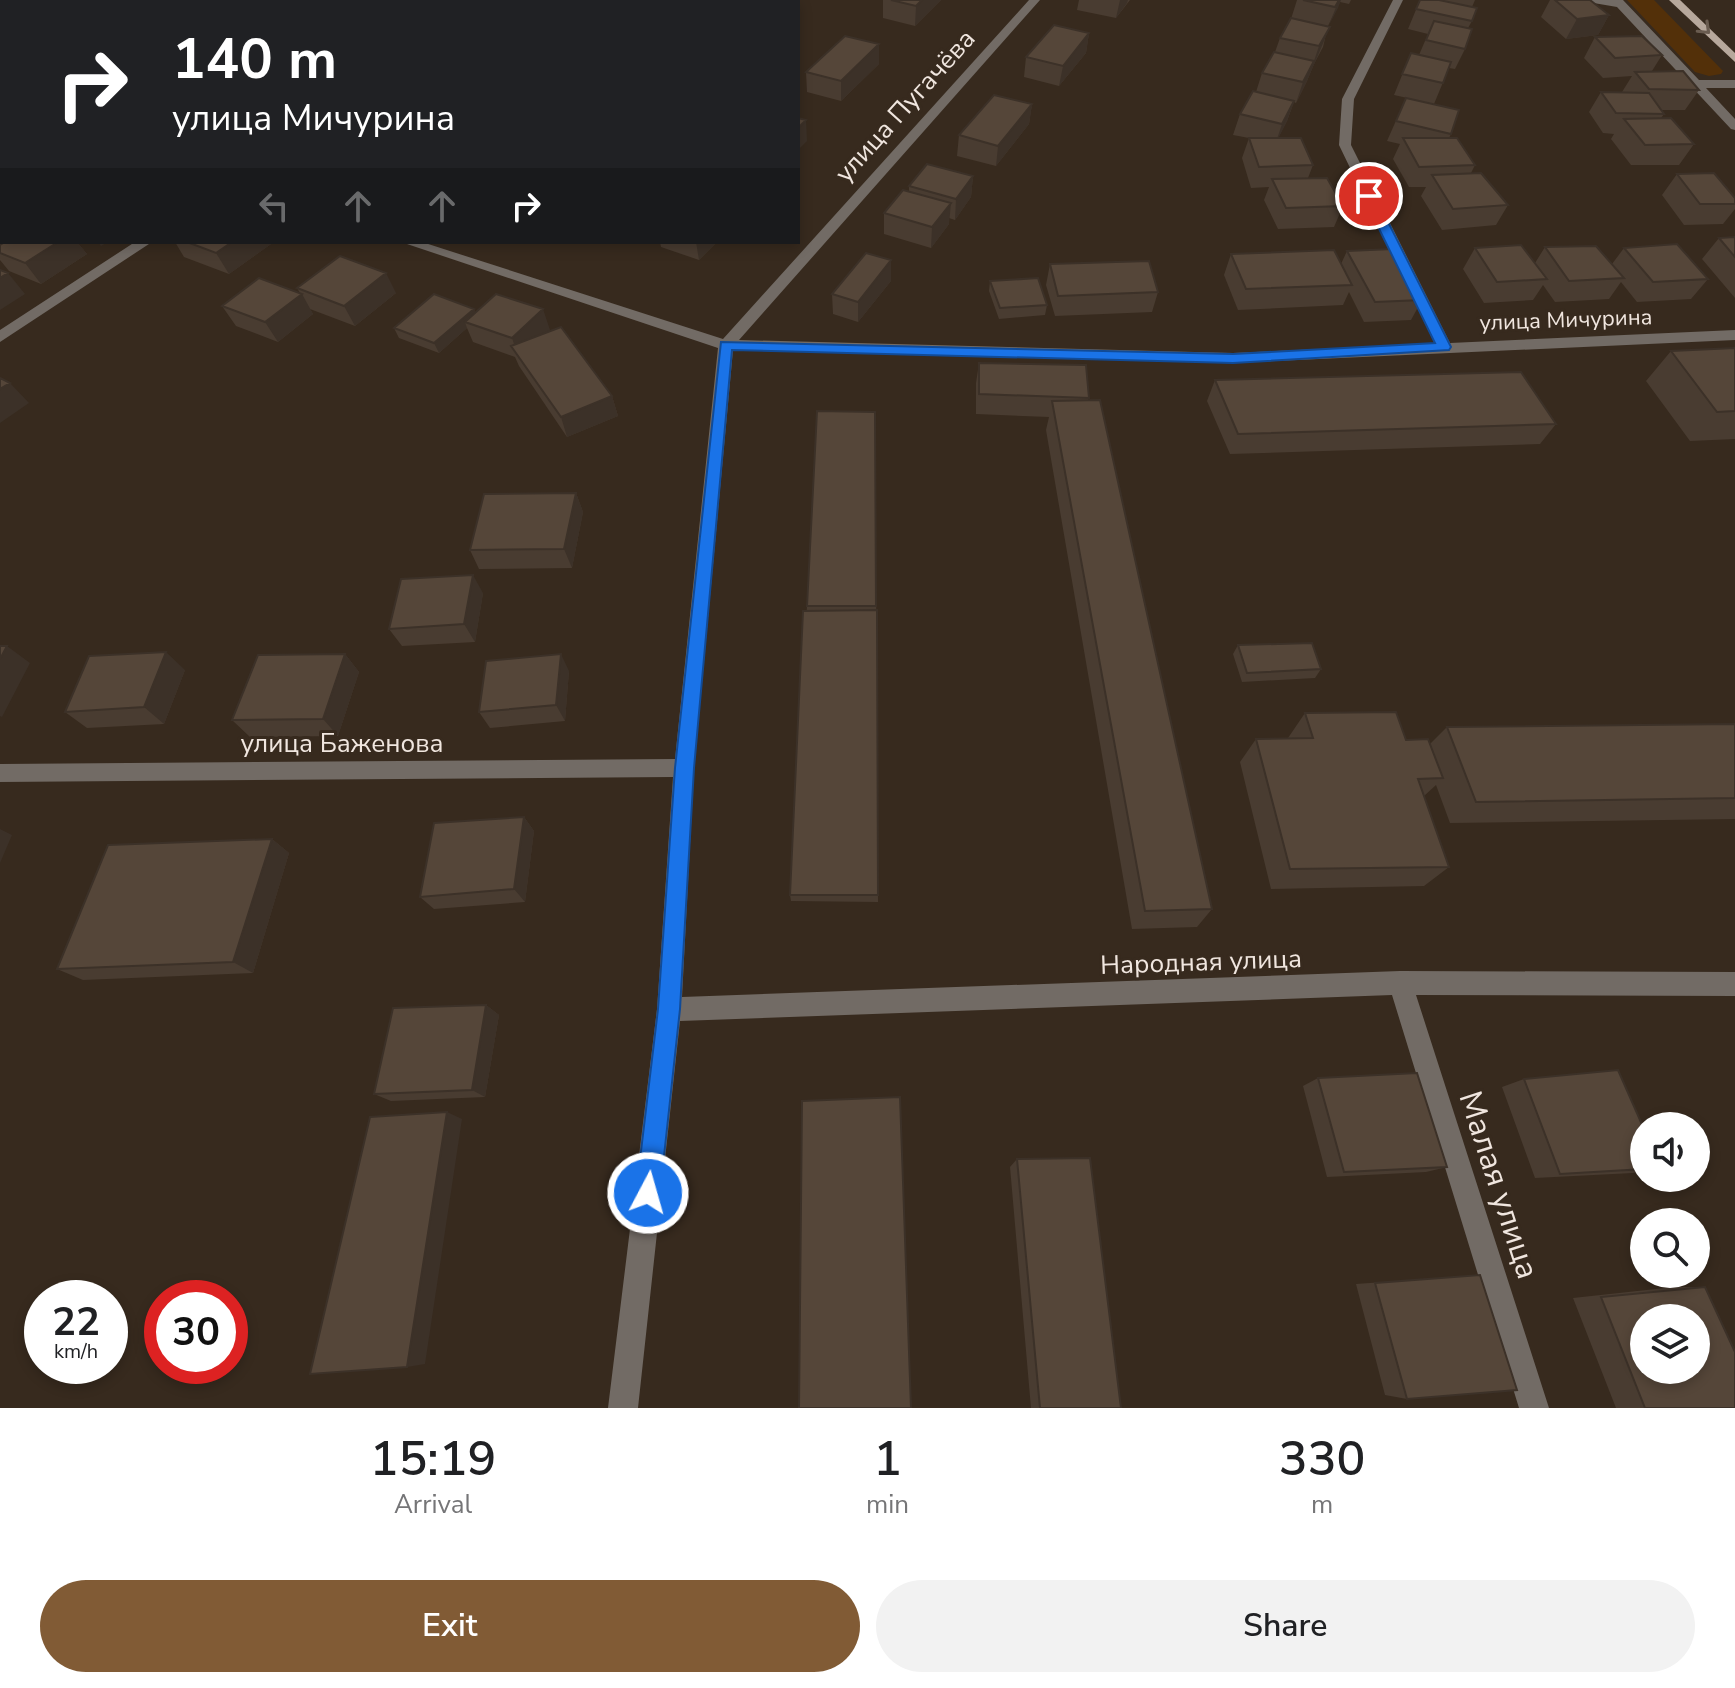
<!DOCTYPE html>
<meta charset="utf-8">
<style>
:root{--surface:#fff;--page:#f2f2f2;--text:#202124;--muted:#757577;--accent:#815b35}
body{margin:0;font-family:"Nunito Sans",sans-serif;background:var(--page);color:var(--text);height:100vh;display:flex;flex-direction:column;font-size:30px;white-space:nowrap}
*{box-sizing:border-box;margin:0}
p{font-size:26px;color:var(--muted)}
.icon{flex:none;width:44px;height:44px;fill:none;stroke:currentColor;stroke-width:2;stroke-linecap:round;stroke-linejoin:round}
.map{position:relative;height:1408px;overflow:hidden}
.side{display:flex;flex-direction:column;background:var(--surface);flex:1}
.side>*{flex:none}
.top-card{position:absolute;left:0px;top:0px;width:800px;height:244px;box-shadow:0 4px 12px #0003;background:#202124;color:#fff;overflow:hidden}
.fabs{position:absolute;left:1630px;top:1112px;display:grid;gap:16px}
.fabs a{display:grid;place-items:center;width:80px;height:80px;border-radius:50%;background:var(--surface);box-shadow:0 4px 12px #0003;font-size:40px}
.speed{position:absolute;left:24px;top:1280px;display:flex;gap:16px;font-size:40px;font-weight:700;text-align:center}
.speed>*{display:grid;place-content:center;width:104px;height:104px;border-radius:50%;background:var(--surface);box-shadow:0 4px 12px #0003;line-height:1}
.speed small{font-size:20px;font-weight:400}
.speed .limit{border:12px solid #d22;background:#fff;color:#111}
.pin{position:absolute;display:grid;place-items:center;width:68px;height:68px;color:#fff;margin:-34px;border:4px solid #fff;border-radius:50%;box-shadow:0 2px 8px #0007}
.me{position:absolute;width:88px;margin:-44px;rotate:6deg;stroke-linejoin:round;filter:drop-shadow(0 0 6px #0008)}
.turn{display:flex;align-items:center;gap:28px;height:168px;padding:0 40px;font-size:36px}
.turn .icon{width:104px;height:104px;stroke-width:2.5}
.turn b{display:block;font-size:56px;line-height:68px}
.lanes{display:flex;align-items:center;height:76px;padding:0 40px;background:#0003;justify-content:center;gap:40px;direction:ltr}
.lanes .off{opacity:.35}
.eta{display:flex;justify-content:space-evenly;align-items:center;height:136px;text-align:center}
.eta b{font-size:48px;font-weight:600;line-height:56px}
.button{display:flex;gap:16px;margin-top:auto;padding:16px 40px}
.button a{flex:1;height:92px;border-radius:48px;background:var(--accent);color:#fff;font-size:32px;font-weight:600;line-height:92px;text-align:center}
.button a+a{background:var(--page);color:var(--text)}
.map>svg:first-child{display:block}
.green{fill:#533009}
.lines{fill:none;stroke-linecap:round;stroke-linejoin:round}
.minor{fill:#726b65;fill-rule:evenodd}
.major{fill:#b7a89c;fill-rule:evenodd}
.wall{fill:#493c31}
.shaded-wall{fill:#3c3128}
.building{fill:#554639;stroke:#3c3128;stroke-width:2;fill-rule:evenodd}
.oneway{stroke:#6a5c50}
.route{fill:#1a73e8;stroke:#114b97;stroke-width:2}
.labels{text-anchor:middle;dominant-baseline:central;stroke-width:6;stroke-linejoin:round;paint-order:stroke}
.far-street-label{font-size:22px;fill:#f0e6df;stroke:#372a1e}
.street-label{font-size:26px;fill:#f0e6df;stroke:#372a1e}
.near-street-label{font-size:32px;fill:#f0e6df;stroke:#372a1e}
</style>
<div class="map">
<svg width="1735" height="1408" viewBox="0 0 1735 1408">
<rect width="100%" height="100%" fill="#372a1e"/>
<path class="green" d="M 1627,0 L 1654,0 L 1723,71 L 1721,74 L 1709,76 L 1695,72 Z"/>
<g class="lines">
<path class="minor" d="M 1029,0 L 1040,0 L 739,340 L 1233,353 L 1435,344 L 1339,145 L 1342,99 L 1393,0 L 1403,0 L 1354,99 L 1351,145 L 1450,343 L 1735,330 L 1735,340 L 1233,363 L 733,350 L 694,768 L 682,997 L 1400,971 L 1735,972 L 1735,996 L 1416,995 L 1549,1408 L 1519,1408 L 1392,995 L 680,1021 L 638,1408 L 608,1408 L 657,1009 L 673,777 L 0,782 L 0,764 L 675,759 L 718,348 L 401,242 L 422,242 L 723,339 Z
M 1576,0 L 1623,0 L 1699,80 L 1735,80 L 1735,88 L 1706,88 L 1735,119 L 1735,130 L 1731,129 L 1617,7 Z
M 0,98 L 2,98 L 2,106 L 0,106 Z
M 135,242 L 152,242 L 0,342 L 0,330 Z"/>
<path class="major" d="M 1669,0 L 1680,0 L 1735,53 L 1735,62 Z"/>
</g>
<path class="wall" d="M 0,0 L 62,0 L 58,2 L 2,2 L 2,6 Z
M 883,0 L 941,0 L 915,26 L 883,18 Z
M 1079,0 L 1130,0 L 1116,18 L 1077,10 Z
M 1297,0 L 1351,0 L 1349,4 L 1340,2 L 1328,26 L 1323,47 L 1314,64 L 1307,81 L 1296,103 L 1294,102 L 1287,121 L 1278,138 L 1313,165 L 1308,178 L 1343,206 L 1334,227 L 1278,229 L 1264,200 L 1269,187 L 1251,188 L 1242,158 L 1249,138 L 1233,135 L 1240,114 L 1256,92 L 1262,73 L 1275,52 L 1280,38 L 1291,19 Z
M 1420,0 L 1475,0 L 1472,7 L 1472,21 L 1468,28 L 1465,49 L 1455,69 L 1449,68 L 1434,104 L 1394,95 L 1411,53 L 1419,55 L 1428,34 L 1408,29 Z
M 1550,0 L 1590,0 L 1609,15 L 1598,35 L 1566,39 L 1541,17 Z
M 2,12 L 2,44 L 0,44 L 0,13 Z
M 1089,33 L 1086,53 L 1059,86 L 1024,77 L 1026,57 Z
M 1595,37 L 1662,55 L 1652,71 L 1699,90 L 1685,110 L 1661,110 L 1664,114 L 1661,118 L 1694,144 L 1679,165 L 1631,165 L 1611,139 L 1614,134 L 1603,133 L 1589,112 L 1601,92 L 1622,92 L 1632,76 L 1603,78 L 1584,58 Z
M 879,64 L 841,101 L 807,92 L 806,72 Z
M 1406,98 L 1451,134 L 1449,138 L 1475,165 L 1471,173 L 1508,205 L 1496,225 L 1442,230 L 1421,196 L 1426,187 L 1409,187 L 1393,159 L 1400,144 L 1387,141 Z
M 1032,104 L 1029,124 L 996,166 L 957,156 L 959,135 Z
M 1677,174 L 1735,198 L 1735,209 L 1723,224 L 1684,225 L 1662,195 Z
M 973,176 L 971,197 L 955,220 L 949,218 L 949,224 L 931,248 L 884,234 L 884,213 L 909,192 L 909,186 Z
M 1735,237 L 1735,298 L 1702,259 L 1719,238 Z
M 5,242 L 77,242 L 87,254 L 41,284 L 9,271 L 0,260 L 0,245 Z
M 175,242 L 270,242 L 271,244 L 229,274 L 184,257 Z
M 660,242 L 717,242 L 699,260 L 661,247 Z
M 1545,247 L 1612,264 L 1624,248 L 1708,279 L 1691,299 L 1637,302 L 1621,282 L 1609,299 L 1555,302 L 1543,285 L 1533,300 L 1484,303 L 1463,269 L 1475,248 L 1535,263 Z
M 1347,251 L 1422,300 L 1411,320 L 1364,322 L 1349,292 L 1343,305 L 1238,310 L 1224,275 L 1231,254 L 1341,264 Z
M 1050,264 L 1158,292 L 1152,312 L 1055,316 L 1046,285 Z
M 891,281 L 858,322 L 833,314 L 832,294 Z
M 990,281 L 1047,305 L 1045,315 L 999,319 L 989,291 Z
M 297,288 L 396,293 L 355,326 L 310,309 L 313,314 L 278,342 L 236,326 L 222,306 L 300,293 Z
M 474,309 L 475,312 L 550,330 L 547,332 L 612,396 L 618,416 L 567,437 L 519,366 L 515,357 L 473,342 L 467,328 L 439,353 L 399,338 L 394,328 Z
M 1735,348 L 1735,439 L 1690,441 L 1646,381 L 1671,351 Z
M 979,363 L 1089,398 L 1088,400 L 1212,909 L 1197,927 L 1132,929 L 1046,430 L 1049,417 L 976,414 L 976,383 Z
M 1215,380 L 1556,424 L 1540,444 L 1230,454 L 1207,401 Z
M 875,412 L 878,902 L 791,901 L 790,895 L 807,606 Z
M 576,493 L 583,512 L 572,568 L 479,569 L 470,550 Z
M 483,593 L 475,642 L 402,646 L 389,629 Z
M 1238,645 L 1321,669 L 1315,678 L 1242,682 L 1233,654 Z
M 345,654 L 359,672 L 338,736 L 250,737 L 232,720 Z
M 185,670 L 164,724 L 87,728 L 65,712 Z
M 569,671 L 565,721 L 490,728 L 479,712 Z
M 1305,713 L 1406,740 L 1430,744 L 1447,727 L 1735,724 L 1735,819 L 1450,823 L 1436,785 L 1424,796 L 1449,867 L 1424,886 L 1271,889 L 1240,762 L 1256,739 L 1288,738 Z
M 524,817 L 534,831 L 525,902 L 434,909 L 420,897 Z
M 272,839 L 289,853 L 253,973 L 83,980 L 57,969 Z
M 486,1005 L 499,1015 L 485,1097 L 391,1101 L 374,1094 Z
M 1318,1078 L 1447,1167 L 1426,1172 L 1327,1177 L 1303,1086 Z
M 1524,1079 L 1644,1129 L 1644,1171 L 1633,1173 L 1535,1178 L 1502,1087 Z
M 1017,1159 L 1121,1408 L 1031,1408 L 1010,1167 Z
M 1480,1275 L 1407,1399 L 1385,1395 L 1356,1284 Z
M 1674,1287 L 1705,1287 L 1735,1408 L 1616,1408 L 1573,1298 Z"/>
<path class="shaded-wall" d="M 18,0 L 62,0 L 58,2 L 19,2 Z
M 437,0 L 450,0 L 451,2 L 434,2 Z
M 562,0 L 573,0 L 573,2 L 559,2 Z
M 922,0 L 941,0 L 915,26 L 916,6 Z
M 1120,0 L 1128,0 L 1127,3 L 1116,18 Z
M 1339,0 L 1341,0 L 1338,8 L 1328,27 Z
M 1609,15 L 1598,35 L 1566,39 L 1577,19 Z
M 1330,27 L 1307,81 L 1296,103 L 1303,82 L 1313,64 L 1319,46 Z
M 1089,33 L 1086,53 L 1059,86 L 1063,66 Z
M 879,44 L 879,64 L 841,101 L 841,81 Z
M 1294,101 L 1287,121 L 1275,145 L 1282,124 Z
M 1032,104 L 1029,124 L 996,166 L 998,146 Z
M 806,120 L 807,141 L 798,150 L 798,128 Z
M 2,138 L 2,167 L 0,168 L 0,139 Z
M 973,176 L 971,197 L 955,220 L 956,199 Z
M 951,203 L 949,224 L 931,248 L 932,227 Z
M 58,242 L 77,242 L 87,254 L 41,284 L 25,263 Z
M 98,242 L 108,242 L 101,246 Z
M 232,242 L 270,242 L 271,244 L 229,274 L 216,253 Z
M 696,242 L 717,242 L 699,260 Z
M 891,260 L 891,281 L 858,322 L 858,302 Z
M 8,273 L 25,294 L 0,310 L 0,278 Z
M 386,273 L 396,293 L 355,326 L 344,306 Z
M 302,294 L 313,314 L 278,342 L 265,322 Z
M 474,309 L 478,319 L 465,322 L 467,328 L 439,353 L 434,343 Z
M 543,309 L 550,330 L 519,359 L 512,338 Z
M 10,383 L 29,403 L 0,423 L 0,389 Z
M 612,396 L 618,416 L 567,437 L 561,417 Z
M 576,493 L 583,512 L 572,568 L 564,549 Z
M 473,575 L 483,593 L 475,642 L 464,624 Z
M 7,646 L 30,663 L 2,717 L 0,716 L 0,659 Z
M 166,652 L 185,670 L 164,724 L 144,707 Z
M 345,654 L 359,672 L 338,736 L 323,719 Z
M 561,654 L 569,671 L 565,721 L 556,705 Z
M 524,817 L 534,831 L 525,902 L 514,889 Z
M 0,829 L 12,835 L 0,863 Z
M 272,839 L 289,853 L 253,973 L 233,962 Z
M 486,1005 L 499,1015 L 485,1097 L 472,1090 Z
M 447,1112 L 462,1119 L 425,1364 L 407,1367 Z"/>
<path class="building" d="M 397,0 L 437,0 L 434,2 L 393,2 Z
M 515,0 L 562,0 L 559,2 L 522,2 Z
M 891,0 L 922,0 L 916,6 Z
M 1303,0 L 1339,0 L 1335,7 Z
M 1420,0 L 1439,0 L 1477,8 L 1472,21 L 1416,9 Z
M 1555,0 L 1590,0 L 1609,15 L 1577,19 Z
M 2,12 L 2,28 L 0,28 L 0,13 Z
M 1291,18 L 1330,27 L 1319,46 L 1280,38 Z
M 1434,21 L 1472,29 L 1465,49 L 1426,40 Z
M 1054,25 L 1089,33 L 1063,66 L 1026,57 Z
M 845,36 L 879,44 L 841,81 L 806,72 Z
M 1642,36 L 1662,55 L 1615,58 L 1595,37 Z
M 1274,52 L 1314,61 L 1303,82 L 1262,73 Z
M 1411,53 L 1451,62 L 1443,83 L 1402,74 Z
M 1683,71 L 1699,90 L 1649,89 L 1635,72 Z
M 1253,91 L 1294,101 L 1282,124 L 1240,114 Z
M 1601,92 L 1649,93 L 1664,114 L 1616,113 Z
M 994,95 L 1032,104 L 998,146 L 959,135 Z
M 1406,98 L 1459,110 L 1451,134 L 1396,121 Z
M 798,118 L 806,120 L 798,128 Z
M 1671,118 L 1694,144 L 1645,145 L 1624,119 Z
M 1249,138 L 1301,138 L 1313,165 L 1259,167 Z
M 1403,138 L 1457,138 L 1475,165 L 1419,167 Z
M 927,164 L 973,176 L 956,199 L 909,186 Z
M 1481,173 L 1508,205 L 1453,209 L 1432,175 Z
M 1714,173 L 1735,198 L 1735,204 L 1700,204 L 1677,174 Z
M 1327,178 L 1343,206 L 1286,208 L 1272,179 Z
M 903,190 L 951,203 L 932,227 L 884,213 Z
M 1735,237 L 1735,257 L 1719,238 Z
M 5,242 L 58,242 L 25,263 L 0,253 L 0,245 Z
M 187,242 L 232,242 L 216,253 Z
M 1677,244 L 1708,279 L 1653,282 L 1624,248 Z
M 1521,245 L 1547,279 L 1497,282 L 1475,248 Z
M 1596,246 L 1624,278 L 1569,281 L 1545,247 Z
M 1393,249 L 1422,300 L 1375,302 L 1347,251 Z
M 1334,250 L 1352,285 L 1246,289 L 1231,254 Z
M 866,253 L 891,260 L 858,302 L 832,294 Z
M 340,256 L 386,273 L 344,306 L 297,288 Z
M 1149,261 L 1158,292 L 1058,296 L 1050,264 Z
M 0,270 L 8,273 L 0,278 Z
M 259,278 L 302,294 L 265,322 L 222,306 Z
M 1038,278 L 1047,305 L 1000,308 L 990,281 Z
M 434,294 L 474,309 L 434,343 L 394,328 Z
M 496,294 L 543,309 L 512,338 L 465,322 Z
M 561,327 L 612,396 L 561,417 L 511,346 Z
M 1735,348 L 1735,411 L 1717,412 L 1671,351 Z
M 979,363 L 1086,365 L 1089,398 L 979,394 Z
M 1521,372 L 1556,424 L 1238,434 L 1215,380 Z
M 0,378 L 10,383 L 0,389 Z
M 1100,400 L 1212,909 L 1145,911 L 1052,401 Z
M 817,411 L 875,412 L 876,606 L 807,606 Z
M 576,493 L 564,549 L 470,550 L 484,494 Z
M 473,575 L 464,624 L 389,629 L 401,579 Z
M 877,610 L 878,895 L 790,895 L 803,611 Z
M 1312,643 L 1321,669 L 1247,673 L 1238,645 Z
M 0,646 L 7,646 L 0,659 Z
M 166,652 L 144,707 L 65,712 L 89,656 Z
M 345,654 L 323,719 L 232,720 L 258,655 Z
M 561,654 L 556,705 L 479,712 L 486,661 Z
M 1396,712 L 1406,740 L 1428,739 L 1443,778 L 1418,779 L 1449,867 L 1290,869 L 1256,739 L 1313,738 L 1305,713 Z
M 1735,724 L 1735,798 L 1476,802 L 1447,727 Z
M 524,817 L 514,889 L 420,897 L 434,823 Z
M 272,839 L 233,962 L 57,969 L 108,845 Z
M 486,1005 L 472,1090 L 374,1094 L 393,1008 Z
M 1618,1070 L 1644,1129 L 1644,1169 L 1560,1174 L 1524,1079 Z
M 1417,1073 L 1447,1167 L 1344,1172 L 1318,1078 Z
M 900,1097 L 911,1408 L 799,1408 L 802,1101 Z
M 447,1112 L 407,1367 L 310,1374 L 370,1117 Z
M 1090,1158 L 1121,1408 L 1040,1408 L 1017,1159 Z
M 1480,1275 L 1517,1390 L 1407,1399 L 1375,1283 Z
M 1705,1287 L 1735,1352 L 1735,1408 L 1645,1408 L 1601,1297 ZM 1644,1318 L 1696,1318 L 1696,1370 L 1644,1370 Z"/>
<defs><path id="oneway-chevron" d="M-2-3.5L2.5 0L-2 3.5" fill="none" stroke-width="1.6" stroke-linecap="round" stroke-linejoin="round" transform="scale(2)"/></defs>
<use class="oneway" href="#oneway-chevron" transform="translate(1705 29) rotate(44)"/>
<path class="route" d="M 1369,192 L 1375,196 L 1451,347 L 1449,350 L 1233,363 L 732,350 L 694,768 L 680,1009 L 660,1193 L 656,1201 L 648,1205 L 639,1201 L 636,1193 L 658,1009 L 675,768 L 721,342 L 1233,354 L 1435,343 L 1363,196 Z"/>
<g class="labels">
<g class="far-street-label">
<text transform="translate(1566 320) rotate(-2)">улица Мичурина</text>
</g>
<g class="street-label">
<text transform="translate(905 106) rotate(-48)">улица Пугачёва</text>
<text x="342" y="743">улица Баженова</text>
<text transform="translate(1201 962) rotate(-2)">Народная улица</text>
</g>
<g class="near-street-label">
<text transform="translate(1499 1185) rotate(72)">Малая улица</text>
</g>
</g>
</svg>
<div class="fabs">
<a><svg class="icon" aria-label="sound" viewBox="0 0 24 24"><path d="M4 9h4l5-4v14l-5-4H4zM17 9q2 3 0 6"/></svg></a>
<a><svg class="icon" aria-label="search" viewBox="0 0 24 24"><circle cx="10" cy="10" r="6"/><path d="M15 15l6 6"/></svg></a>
<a><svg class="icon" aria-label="layers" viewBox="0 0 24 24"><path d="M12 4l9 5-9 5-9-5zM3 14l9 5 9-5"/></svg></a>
</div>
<div class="speed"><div>22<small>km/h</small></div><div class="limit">30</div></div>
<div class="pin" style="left:1369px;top:196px;background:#d93025"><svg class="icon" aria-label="arrive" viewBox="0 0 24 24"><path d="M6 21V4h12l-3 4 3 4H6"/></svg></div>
<svg class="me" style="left:648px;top:1193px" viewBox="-20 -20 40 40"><circle r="17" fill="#1a73e8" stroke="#fff" stroke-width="3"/><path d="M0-11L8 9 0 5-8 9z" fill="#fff"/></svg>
<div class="top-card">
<div class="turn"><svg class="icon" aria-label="right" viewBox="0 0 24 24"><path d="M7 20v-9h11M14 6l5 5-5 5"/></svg><div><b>140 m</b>улица Мичурина</div></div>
<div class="lanes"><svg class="icon off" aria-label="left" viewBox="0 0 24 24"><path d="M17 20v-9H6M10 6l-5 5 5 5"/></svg><svg class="icon off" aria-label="ahead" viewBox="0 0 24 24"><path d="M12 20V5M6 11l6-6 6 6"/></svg><svg class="icon off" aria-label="ahead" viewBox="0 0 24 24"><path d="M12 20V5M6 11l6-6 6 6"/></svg><svg class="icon" aria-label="right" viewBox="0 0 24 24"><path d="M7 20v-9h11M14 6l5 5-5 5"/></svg></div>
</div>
</div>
<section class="side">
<div class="eta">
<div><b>15:19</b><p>Arrival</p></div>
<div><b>1</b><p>min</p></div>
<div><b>330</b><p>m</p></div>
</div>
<div class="button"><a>Exit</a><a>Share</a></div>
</section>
